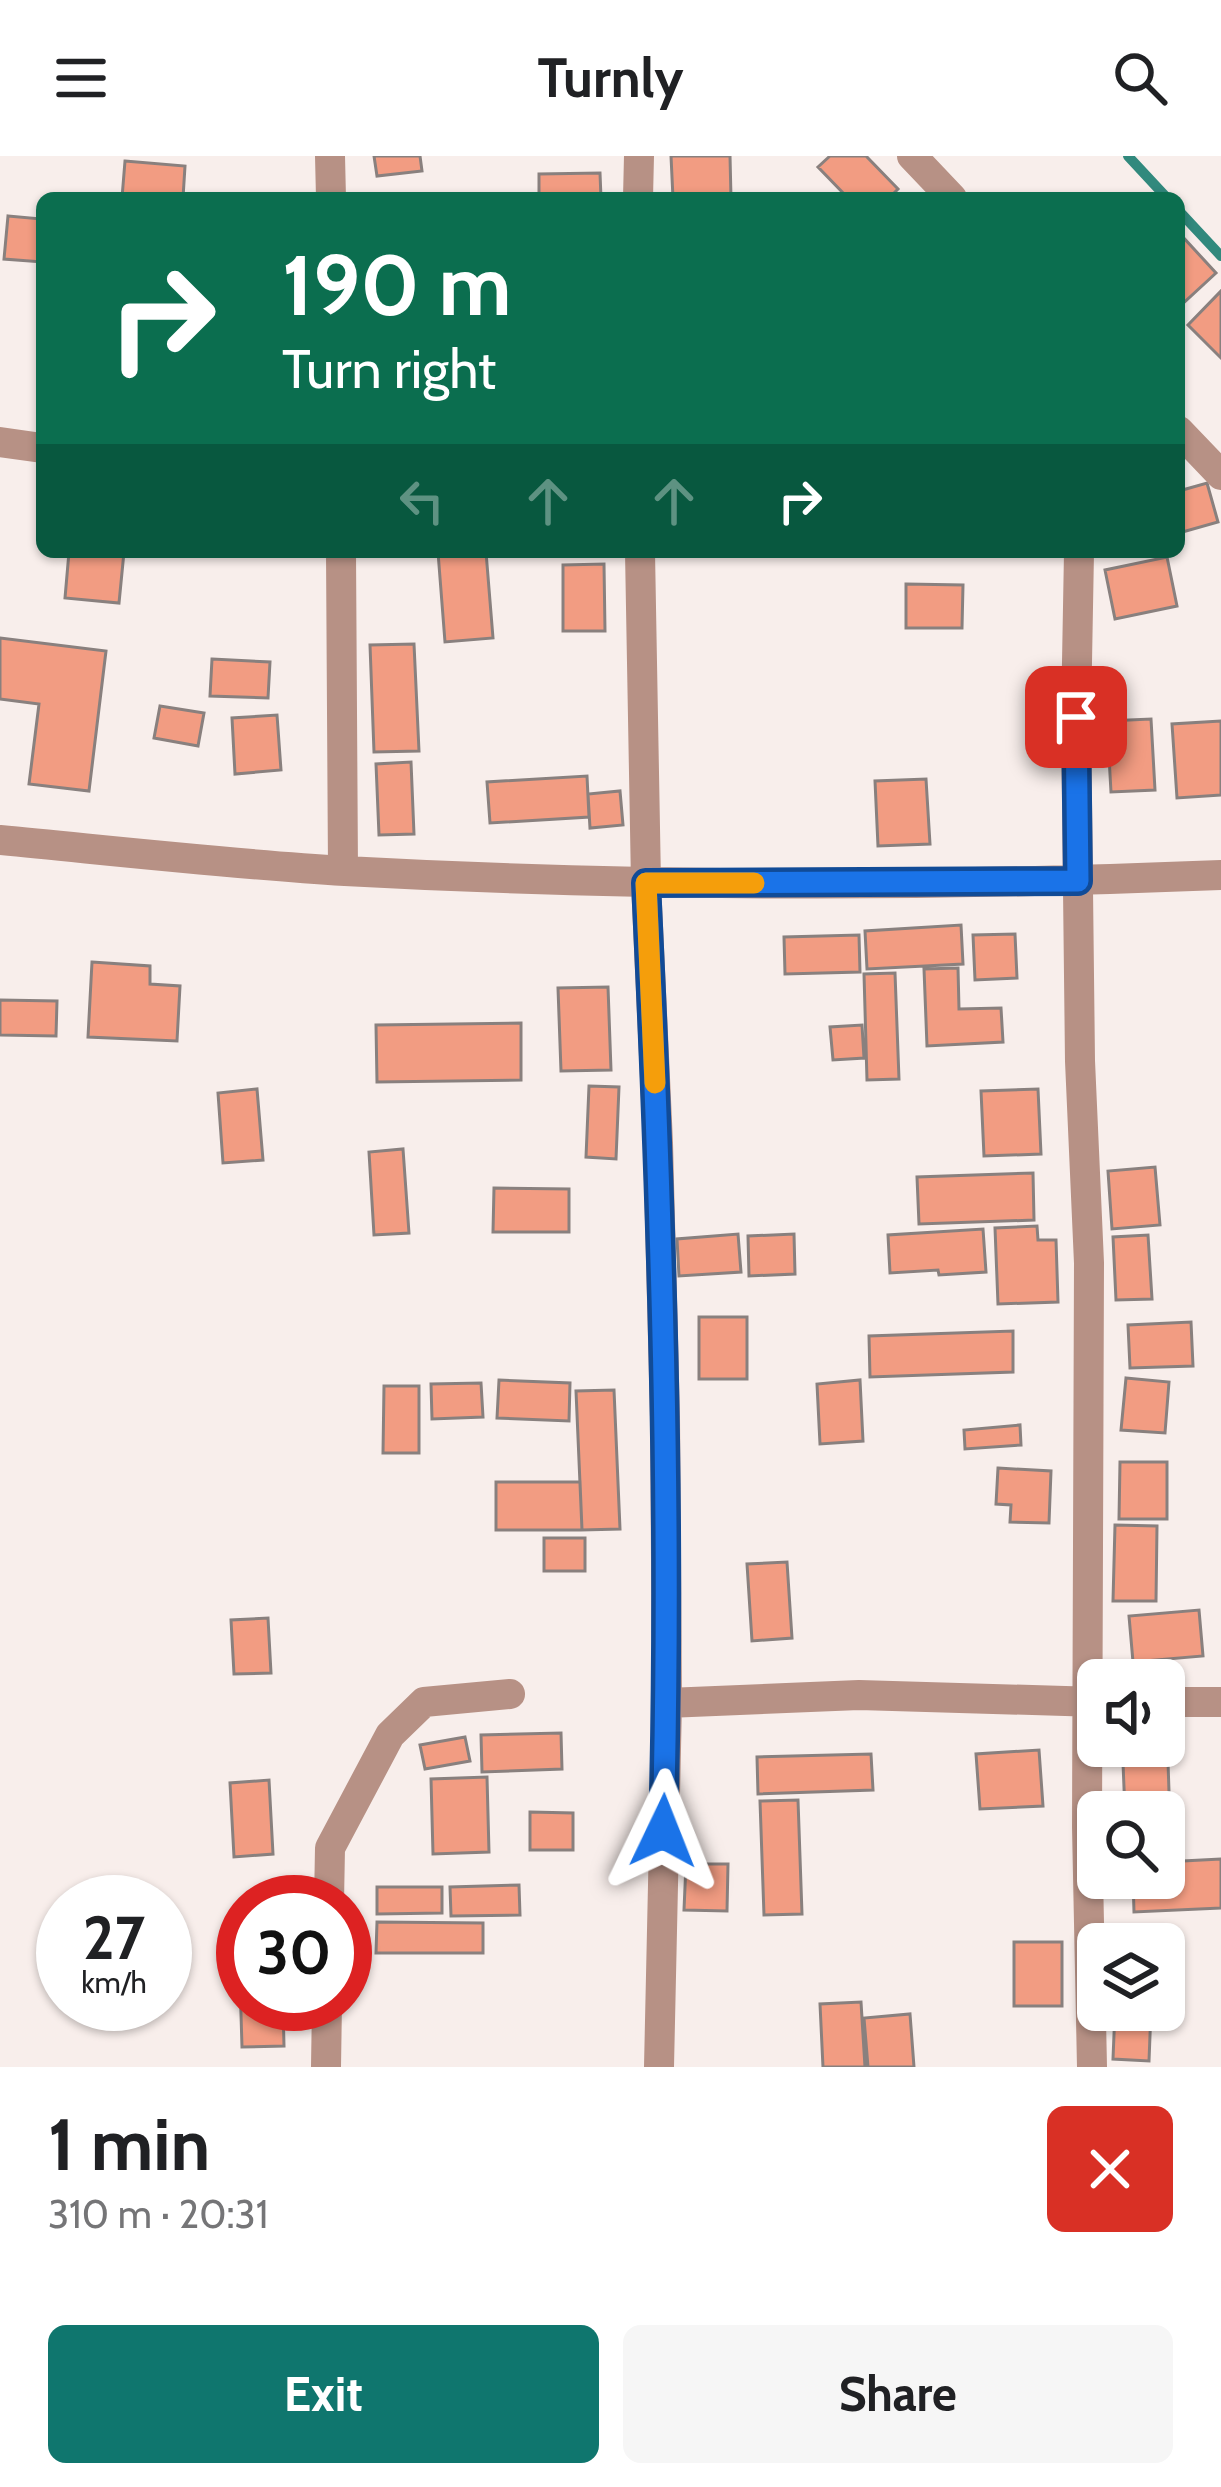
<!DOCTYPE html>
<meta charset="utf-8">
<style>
:root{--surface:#fff;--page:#f6f6f6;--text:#202124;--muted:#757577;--accent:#0f766e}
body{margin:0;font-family:Cabin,sans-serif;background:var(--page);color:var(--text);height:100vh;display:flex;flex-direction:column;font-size:45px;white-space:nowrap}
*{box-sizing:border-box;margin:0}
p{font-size:39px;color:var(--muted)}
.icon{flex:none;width:66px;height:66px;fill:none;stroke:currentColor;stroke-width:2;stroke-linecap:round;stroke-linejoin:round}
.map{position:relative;height:1911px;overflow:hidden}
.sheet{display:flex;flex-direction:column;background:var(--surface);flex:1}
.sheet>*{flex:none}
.guide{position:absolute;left:36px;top:36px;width:1149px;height:366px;border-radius:18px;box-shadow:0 3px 9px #0004;background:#0b6e4f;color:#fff;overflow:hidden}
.fabs{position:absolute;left:1077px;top:1503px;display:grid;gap:24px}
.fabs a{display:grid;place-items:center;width:108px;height:108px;border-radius:18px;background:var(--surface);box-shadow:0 3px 9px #0004;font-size:60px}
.speed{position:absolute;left:36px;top:1719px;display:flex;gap:24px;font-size:60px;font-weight:700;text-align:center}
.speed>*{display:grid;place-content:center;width:156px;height:156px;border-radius:50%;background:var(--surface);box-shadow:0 3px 9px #0004;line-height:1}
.speed small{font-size:30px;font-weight:400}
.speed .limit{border:18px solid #d22;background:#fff;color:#111}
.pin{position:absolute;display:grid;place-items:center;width:102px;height:102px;color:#fff;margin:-51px;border-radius:24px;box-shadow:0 6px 18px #0006}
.me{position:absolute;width:132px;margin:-66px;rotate:2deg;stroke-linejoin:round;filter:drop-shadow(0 0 9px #0008)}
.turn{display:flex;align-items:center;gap:42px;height:252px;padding:0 48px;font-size:54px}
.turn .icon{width:156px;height:156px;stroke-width:2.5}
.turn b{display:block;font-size:84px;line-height:102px}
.lanes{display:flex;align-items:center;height:114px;padding:0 48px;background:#0003;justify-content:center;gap:60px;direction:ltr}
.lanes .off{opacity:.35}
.round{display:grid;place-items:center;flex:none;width:126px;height:126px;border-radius:18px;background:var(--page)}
.summary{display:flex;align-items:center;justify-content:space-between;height:204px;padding:0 48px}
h1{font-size:72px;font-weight:700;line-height:90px}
.button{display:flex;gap:24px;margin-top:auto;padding:24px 48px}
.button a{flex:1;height:138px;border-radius:18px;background:var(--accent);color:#fff;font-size:48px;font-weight:700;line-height:138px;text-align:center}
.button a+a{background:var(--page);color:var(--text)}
header{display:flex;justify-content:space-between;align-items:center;height:156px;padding:0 48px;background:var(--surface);font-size:54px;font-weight:700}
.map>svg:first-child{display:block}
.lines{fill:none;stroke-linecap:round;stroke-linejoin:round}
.stream{stroke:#31897d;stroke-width:10}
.building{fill:#f29c82;stroke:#89807e;stroke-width:3}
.minor{stroke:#b79185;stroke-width:30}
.route-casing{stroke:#114b97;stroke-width:30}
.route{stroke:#1a73e8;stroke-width:21}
.slow{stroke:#f59e0b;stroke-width:21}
</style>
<header><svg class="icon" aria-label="menu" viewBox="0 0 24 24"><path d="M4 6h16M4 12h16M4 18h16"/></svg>Turnly<svg class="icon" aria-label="search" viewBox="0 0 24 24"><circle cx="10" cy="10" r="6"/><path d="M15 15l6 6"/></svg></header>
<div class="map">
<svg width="1221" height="1911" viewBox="0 0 1221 1911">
<rect width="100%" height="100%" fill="#f8eeeb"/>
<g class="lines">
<path class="stream" d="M 1128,0 L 1167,42
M 1179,55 L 1221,100"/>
</g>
<path class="building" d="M 374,0 L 420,0 L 422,15 L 377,20 Z
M 671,0 L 730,0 L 731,42 L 673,42 Z
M 830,0 L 866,0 L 898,33 L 889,42 L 848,42 L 818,11 Z
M 125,5 L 185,10 L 183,42 L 122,42 Z
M 600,17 L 601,42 L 539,42 L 539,18 Z
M 8,60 L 42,63 L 42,106 L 4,103 Z
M 1182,80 L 1216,117 L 1179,151 L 1179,82 Z
M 1221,135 L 1221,202 L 1188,169 Z
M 1207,327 L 1218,366 L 1179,377 L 1179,335 Z
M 69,396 L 124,396 L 119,447 L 65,442 Z
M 438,396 L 486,396 L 493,482 L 445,486 Z
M 1167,401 L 1177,450 L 1115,463 L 1105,414 Z
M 604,408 L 605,475 L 563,475 L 563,409 Z
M 906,428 L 963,429 L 962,472 L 906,472 Z
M 0,482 L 106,495 L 89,635 L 29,628 L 39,548 L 0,543 Z
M 414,488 L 419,595 L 374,596 L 370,489 Z
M 212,503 L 270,506 L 268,542 L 210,540 Z
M 160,550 L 204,557 L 198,590 L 154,582 Z
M 277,559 L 281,614 L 235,618 L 232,562 Z
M 1151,563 L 1155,634 L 1111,636 L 1107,565 Z
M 1221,565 L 1221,639 L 1177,642 L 1172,568 Z
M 411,606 L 414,678 L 379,679 L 376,608 Z
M 587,620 L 589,661 L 490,667 L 487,626 Z
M 926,623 L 930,688 L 878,690 L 875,625 Z
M 620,635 L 623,669 L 590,672 L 588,638 Z
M 961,769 L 963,808 L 867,813 L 865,775 Z
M 1015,778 L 1017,822 L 975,824 L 973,779 Z
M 859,779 L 860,816 L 785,818 L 784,781 Z
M 92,806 L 150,810 L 150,828 L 180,830 L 177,885 L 88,881 Z
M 958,812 L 959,853 L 1001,852 L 1003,886 L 927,890 L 924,813 Z
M 895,817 L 899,923 L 867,924 L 864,818 Z
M 608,831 L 611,914 L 561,915 L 558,832 Z
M 0,844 L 57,845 L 56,880 L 0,879 Z
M 521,867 L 521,924 L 377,926 L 376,869 Z
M 862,869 L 864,902 L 833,904 L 830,871 Z
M 589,930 L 619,931 L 616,1003 L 586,1001 Z
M 257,933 L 263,1004 L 223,1007 L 218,937 Z
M 1038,933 L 1041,998 L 984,1000 L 981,935 Z
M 403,993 L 409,1077 L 374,1079 L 369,996 Z
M 1155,1011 L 1160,1069 L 1112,1073 L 1108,1015 Z
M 1033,1017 L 1034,1064 L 919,1068 L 917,1021 Z
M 494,1032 L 569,1033 L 569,1076 L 493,1076 Z
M 1037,1070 L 1038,1084 L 1056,1084 L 1058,1146 L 998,1148 L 995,1072 Z
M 983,1073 L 986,1116 L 939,1119 L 938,1114 L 890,1117 L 888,1079 Z
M 738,1078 L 741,1116 L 679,1120 L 677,1083 Z
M 794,1078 L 795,1118 L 749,1120 L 748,1080 Z
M 1148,1079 L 1152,1143 L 1116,1144 L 1113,1081 Z
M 699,1161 L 747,1161 L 747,1223 L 699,1223 Z
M 1191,1166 L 1193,1210 L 1130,1212 L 1128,1169 Z
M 1013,1175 L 1013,1216 L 870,1221 L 869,1180 Z
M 1126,1222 L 1169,1226 L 1165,1277 L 1121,1274 Z
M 499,1224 L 570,1227 L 569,1265 L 497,1262 Z
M 860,1224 L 863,1285 L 820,1288 L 817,1228 Z
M 481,1227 L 483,1261 L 432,1263 L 431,1228 Z
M 384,1230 L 419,1230 L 419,1297 L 383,1297 Z
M 614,1234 L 620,1373 L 582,1374 L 576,1235 Z
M 1020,1269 L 1021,1289 L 965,1293 L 964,1274 Z
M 1120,1306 L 1167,1306 L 1167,1363 L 1119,1363 Z
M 998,1312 L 1051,1315 L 1049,1367 L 1010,1366 L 1011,1349 L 996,1348 Z
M 496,1326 L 580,1326 L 582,1374 L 496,1374 Z
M 1115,1369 L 1157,1370 L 1156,1445 L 1113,1445 Z
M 544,1382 L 585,1382 L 585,1415 L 544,1415 Z
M 787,1406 L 792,1482 L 752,1485 L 747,1408 Z
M 1199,1454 L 1203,1500 L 1133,1506 L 1129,1460 Z
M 268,1462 L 271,1517 L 234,1518 L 231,1464 Z
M 561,1577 L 562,1613 L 482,1616 L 481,1579 Z
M 465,1581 L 470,1605 L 425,1613 L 420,1589 Z
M 1039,1594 L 1043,1650 L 980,1653 L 976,1598 Z
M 871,1598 L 873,1634 L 758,1638 L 757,1601 Z
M 1168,1606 L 1170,1665 L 1164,1665 L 1164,1656 L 1125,1656 L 1123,1607 Z
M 487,1621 L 489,1696 L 433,1698 L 431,1623 Z
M 269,1624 L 273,1698 L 234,1701 L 230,1627 Z
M 798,1644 L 802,1758 L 764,1759 L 760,1645 Z
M 530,1656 L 573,1657 L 573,1694 L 530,1694 Z
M 1221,1703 L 1221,1752 L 1134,1756 L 1133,1722 L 1164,1722 L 1164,1706 Z
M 686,1708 L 728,1708 L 727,1755 L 684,1754 Z
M 519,1729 L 520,1759 L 451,1760 L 450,1731 Z
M 377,1731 L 442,1731 L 442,1757 L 377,1758 Z
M 238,1760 L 243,1760 L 243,1848 L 283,1848 L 284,1890 L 242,1891 Z
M 377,1766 L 483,1767 L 483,1797 L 376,1797 Z
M 1014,1786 L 1062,1786 L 1062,1850 L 1014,1850 Z
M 861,1846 L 865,1911 L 823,1911 L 820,1848 Z
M 1115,1854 L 1151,1854 L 1149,1905 L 1113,1903 Z
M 910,1858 L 914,1911 L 868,1911 L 864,1862 Z"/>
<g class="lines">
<path class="minor" d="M 330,0 L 331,42
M 912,0 L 952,42
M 638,42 L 639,0
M 1179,275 L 1221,319
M 0,286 L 42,292
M 341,396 L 343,715
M 640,396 L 646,727 L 658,987 L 665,1261 L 667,1547 L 659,1911
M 1079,396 L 1076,561 L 1080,905 L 1089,1107 L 1087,1671 L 1092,1911
M 0,684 C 115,695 230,708 345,715 C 637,731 930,731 1221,719
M 1164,1546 L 1221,1546
M 667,1547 L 859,1539 L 1098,1546
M 329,1746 L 330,1692 L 390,1579 L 424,1546 L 510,1538
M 326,1911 L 327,1848"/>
</g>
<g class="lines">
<g class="route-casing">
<path id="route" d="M 663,1675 C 672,1359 661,1042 646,727 L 1078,725 L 1076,561"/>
</g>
<use href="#route" class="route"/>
<path class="slow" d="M 655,927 L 646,727 L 754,727"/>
</g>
</svg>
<div class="fabs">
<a><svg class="icon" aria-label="sound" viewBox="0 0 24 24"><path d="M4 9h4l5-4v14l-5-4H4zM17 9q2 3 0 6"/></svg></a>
<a><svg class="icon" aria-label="search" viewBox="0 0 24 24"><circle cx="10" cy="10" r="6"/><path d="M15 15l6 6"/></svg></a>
<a><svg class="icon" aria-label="layers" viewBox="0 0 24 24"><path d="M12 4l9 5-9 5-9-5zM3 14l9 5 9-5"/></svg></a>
</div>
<div class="speed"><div>27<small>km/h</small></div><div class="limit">30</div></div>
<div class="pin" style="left:1076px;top:561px;background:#d93025"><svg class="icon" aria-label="arrive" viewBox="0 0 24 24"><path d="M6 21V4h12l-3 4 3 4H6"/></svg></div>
<svg class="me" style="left:663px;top:1675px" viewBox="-20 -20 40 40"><path d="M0-17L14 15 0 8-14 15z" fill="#1a73e8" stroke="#fff" stroke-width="4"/></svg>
<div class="guide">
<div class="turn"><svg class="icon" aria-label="right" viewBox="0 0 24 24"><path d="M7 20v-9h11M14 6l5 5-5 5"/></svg><div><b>190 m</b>Turn right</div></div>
<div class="lanes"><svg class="icon off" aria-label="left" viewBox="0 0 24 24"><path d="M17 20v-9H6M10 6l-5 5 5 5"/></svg><svg class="icon off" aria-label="ahead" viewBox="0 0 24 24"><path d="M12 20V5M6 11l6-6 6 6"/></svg><svg class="icon off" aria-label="ahead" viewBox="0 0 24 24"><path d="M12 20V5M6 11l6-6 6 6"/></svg><svg class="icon" aria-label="right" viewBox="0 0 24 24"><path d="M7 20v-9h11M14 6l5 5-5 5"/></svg></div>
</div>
</div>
<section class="sheet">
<div class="summary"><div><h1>1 min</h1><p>310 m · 20:31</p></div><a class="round" style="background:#d93025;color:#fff"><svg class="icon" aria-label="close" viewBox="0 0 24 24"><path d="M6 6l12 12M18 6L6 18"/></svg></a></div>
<div class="button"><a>Exit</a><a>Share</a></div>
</section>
